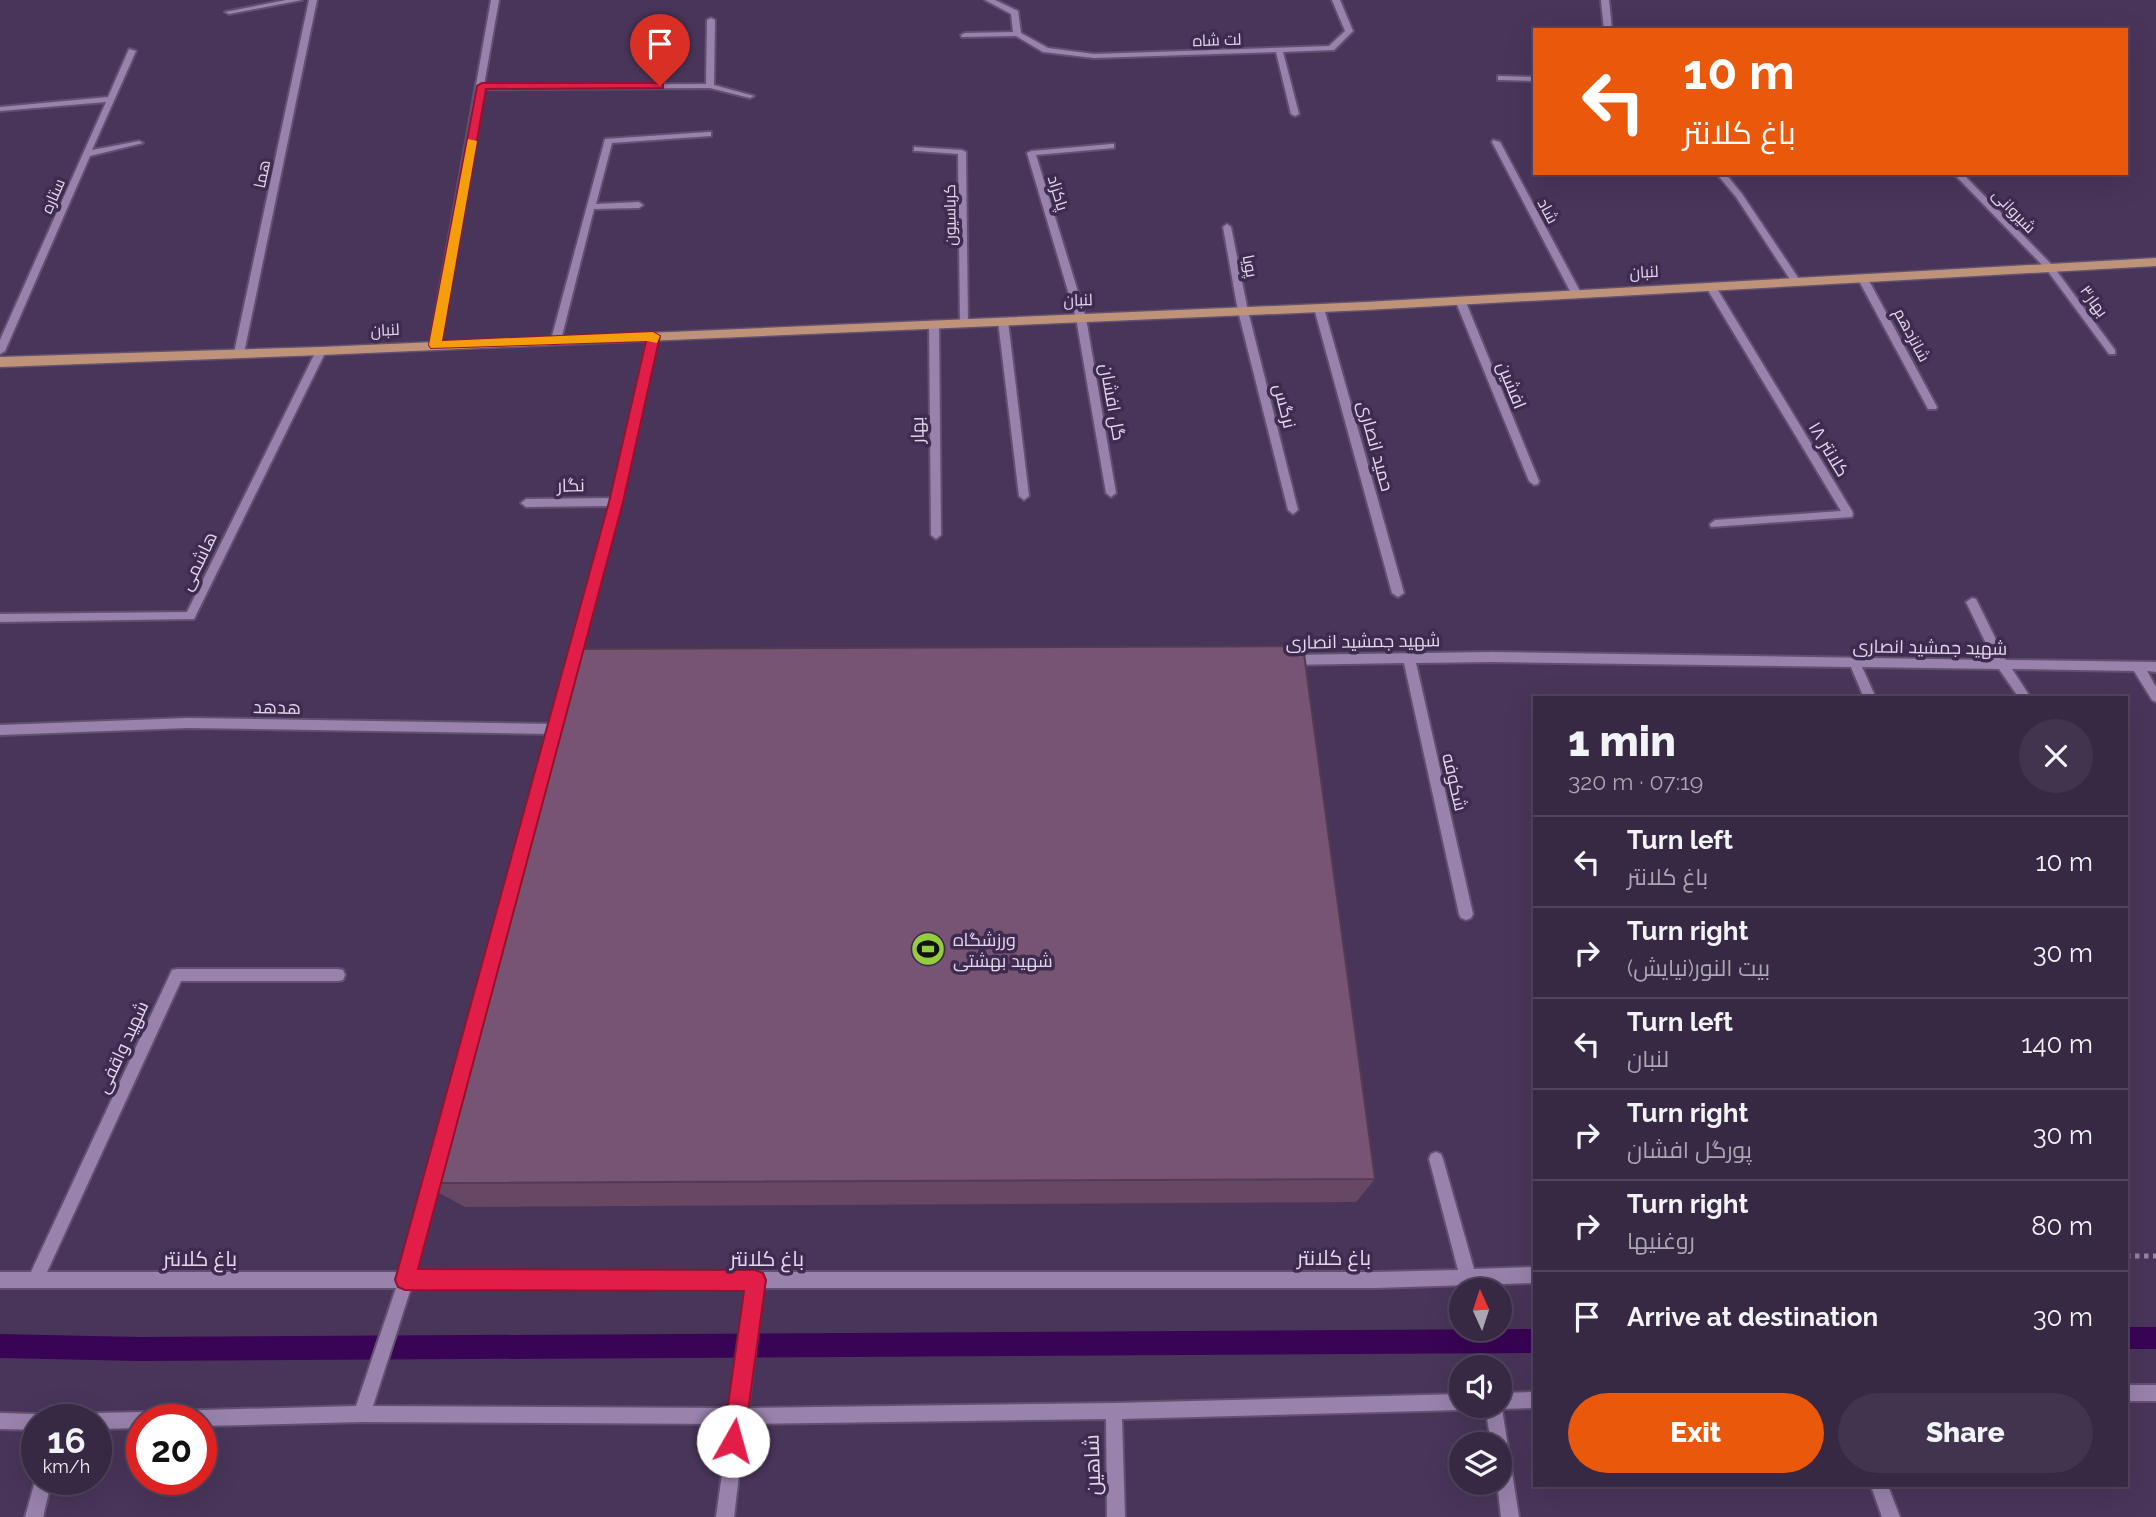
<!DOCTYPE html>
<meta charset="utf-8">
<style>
:root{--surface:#372844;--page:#42344f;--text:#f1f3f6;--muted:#aaa6b2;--line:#51445d;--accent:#ea580c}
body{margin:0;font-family:Raleway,Cairo,sans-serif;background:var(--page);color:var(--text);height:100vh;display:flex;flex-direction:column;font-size:26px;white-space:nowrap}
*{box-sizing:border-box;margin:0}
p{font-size:23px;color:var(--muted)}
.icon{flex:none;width:38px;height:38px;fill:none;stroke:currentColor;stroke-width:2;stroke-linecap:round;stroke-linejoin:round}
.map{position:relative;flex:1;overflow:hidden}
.sheet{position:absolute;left:1533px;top:696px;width:595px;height:791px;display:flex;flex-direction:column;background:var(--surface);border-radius:0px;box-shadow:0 7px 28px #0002,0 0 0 2px var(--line)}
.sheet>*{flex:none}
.banner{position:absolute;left:1533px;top:28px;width:595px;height:147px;border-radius:0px;box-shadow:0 7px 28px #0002,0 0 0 2px var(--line);background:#ea580c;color:#fff;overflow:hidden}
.needle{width:46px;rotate:357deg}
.fabs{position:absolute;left:1449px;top:1278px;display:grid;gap:14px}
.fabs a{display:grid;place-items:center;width:63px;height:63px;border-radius:50%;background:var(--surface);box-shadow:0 7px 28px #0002,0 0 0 2px var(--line);font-size:35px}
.speed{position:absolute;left:21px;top:1404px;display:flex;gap:14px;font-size:35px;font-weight:700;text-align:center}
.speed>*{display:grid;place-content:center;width:91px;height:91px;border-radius:50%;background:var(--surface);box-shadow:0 7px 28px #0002,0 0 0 2px var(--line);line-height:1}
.speed small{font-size:18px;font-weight:400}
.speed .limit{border:10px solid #d22;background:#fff;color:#111}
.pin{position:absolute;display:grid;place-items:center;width:60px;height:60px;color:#fff;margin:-72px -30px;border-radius:50% 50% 50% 0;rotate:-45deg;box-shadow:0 0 7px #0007}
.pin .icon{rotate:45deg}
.me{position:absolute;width:77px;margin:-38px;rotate:7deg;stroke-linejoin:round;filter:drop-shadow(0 0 5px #0008)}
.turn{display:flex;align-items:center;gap:24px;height:147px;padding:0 35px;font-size:32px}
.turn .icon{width:91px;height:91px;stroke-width:2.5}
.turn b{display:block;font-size:49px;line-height:60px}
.round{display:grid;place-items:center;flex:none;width:74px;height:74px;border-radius:37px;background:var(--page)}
.overview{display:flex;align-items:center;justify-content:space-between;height:119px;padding:0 35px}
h1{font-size:42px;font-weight:800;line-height:52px}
.primary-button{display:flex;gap:14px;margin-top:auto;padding:14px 35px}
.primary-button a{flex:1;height:80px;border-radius:42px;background:var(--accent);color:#fff;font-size:28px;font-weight:800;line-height:80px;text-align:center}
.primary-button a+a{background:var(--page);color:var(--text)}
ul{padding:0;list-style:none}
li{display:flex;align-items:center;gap:21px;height:91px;padding:0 35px;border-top:2px solid var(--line)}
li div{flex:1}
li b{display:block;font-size:26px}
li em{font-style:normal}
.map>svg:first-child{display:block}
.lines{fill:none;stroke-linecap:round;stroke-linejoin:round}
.stream{fill:#390455;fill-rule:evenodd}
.minor-casing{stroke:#61506f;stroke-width:4}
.major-casing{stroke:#61506f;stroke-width:3}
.path{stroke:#9585a3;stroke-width:5;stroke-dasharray:4.5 4.5;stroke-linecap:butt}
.minor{fill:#9982ac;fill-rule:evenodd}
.major{fill:#bf937a;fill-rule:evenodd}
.wall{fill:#664864}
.building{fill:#775474;stroke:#533b51;stroke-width:2}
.route{fill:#e11d48;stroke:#92132f;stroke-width:2}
.slow{fill:#f59e0b}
.labels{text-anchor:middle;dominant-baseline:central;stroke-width:7;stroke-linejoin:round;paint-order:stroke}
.far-street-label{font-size:16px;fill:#e3d7ee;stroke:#3f2b4f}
.street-label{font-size:18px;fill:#e3d7ee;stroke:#3f2b4f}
.poi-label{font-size:18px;fill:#e3d7ee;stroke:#3f2b4f;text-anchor:start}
.near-street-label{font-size:21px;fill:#e3d7ee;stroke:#3f2b4f}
</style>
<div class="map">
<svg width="2156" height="1517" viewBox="0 0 2156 1517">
<rect width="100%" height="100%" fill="#49355a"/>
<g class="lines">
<path class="stream" d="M 2126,1327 L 2156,1327 L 2156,1349 L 2126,1349 Z
M 1535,1329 L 1535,1353 L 139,1361 L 0,1358 L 0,1334 L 139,1337 Z"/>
<g class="minor-casing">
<path id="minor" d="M 286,0 L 302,0 L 229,14 L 225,12 Z
M 309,0 L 317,0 L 244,353 L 239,356 L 234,353 Z
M 491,0 L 499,0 L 484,85 L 706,84 L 707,20 L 711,18 L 715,20 L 714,85 L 754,96 L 750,98 L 710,88 L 483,89 L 440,345 L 435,348 L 430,345 Z
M 985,0 L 995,0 L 1018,11 L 1021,33 L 1048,48 L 1094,54 L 1329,46 L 1345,31 L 1332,0 L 1340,0 L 1353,31 L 1334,50 L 1283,52 L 1299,114 L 1295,116 L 1291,114 L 1276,52 L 1094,58 L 1043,52 L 1016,36 L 962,37 L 961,35 L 965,33 L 1013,32 L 1011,14 Z
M 1601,0 L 1609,0 L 1612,30 L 1604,30 Z
M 129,49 L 136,51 L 92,150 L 139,141 L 143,143 L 90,156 L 5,351 L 0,354 L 0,340 L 106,102 L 0,111 L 0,107 L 108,97 Z
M 1498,76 L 1535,77 L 1535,81 L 1501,80 L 1498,80 Z
M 708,132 L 711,132 L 711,136 L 612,143 L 596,204 L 639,202 L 643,205 L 639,208 L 594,209 L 561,340 L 556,343 L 553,342 L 551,340 L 605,139 Z
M 1493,140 L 1500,142 L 1581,293 L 1579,295 L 1576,296 L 1571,293 L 1492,142 Z
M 1111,144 L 1114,144 L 1114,148 L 1036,155 L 1086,318 L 1116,493 L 1111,497 L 1106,493 L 1076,318 L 1027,153 L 1031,151 Z
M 914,147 L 962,150 L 966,152 L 968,325 L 962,325 L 960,323 L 958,154 L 917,151 L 914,151 Z
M 1716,173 L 1725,173 L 1742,194 L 1801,282 L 1799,284 L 1793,284 L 1736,197 Z
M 1953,173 L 1962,173 L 2053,266 L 2115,350 L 2115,354 L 2109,354 L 2047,270 Z
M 1227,224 L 1231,227 L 1248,311 L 1298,510 L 1293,514 L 1288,510 L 1238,311 L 1223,227 Z
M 1863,276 L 1868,279 L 1937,407 L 1936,409 L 1928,409 L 1927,407 L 1858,279 Z
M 1711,284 L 1716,287 L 1852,511 L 1853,514 L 1852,517 L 1711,527 L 1710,524 L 1715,520 L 1841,511 L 1706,287 Z
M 1460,297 L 1465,300 L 1539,481 L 1538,484 L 1534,485 L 1529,481 L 1455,300 Z
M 1319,305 L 1324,308 L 1404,593 L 1398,597 L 1392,593 L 1314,308 Z
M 1003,318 L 1008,321 L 1029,496 L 1024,500 L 1019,496 L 998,321 Z
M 934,321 L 939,324 L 941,535 L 936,539 L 931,535 L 929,324 Z
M 653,333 L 658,336 L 621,502 L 578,665 L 572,670 L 566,665 L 610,506 L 526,507 L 521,503 L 526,499 L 612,498 L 648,336 Z
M 321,348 L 326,351 L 194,619 L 0,622 L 0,614 L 187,612 L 316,351 Z
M 1972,598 L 1976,599 L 2006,660 L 2156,662 L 2156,672 L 2147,671 L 2156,687 L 2156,702 L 2152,700 L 2134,671 L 2012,669 L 2031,698 L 2019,698 L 1999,669 L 1862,667 L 1876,698 L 1864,698 L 1851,667 L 1492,662 L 1416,663 L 1473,914 L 1471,918 L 1466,920 L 1461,918 L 1459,914 L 1404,663 L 1288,665 L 1282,660 L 1288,655 L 1492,652 L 1994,660 L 1966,602 Z
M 188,718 L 554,724 L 558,725 L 560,729 L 558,733 L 554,734 L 188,728 L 0,735 L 0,725 Z
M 177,969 L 338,969 L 343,970 L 345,975 L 343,980 L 338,981 L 181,981 L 47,1272 L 400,1272 L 427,1173 L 429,1168 L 434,1166 L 439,1168 L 441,1173 L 416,1272 L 1375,1272 L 1458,1270 L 1429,1159 L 1431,1154 L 1436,1152 L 1441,1154 L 1443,1159 L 1474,1269 L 1535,1267 L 1535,1283 L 1375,1288 L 763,1288 L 748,1408 L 1114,1403 L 1461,1394 L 1461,1405 L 1468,1405 L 1461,1410 L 1122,1419 L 1125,1517 L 1107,1517 L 1106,1419 L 745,1424 L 734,1517 L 716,1517 L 729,1424 L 362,1422 L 201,1426 L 201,1419 L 157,1419 L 159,1413 L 165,1411 L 356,1406 L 396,1288 L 0,1288 L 0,1272 L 31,1272 L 172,970 ZM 411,1288 L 747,1288 L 731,1408 L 373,1406 Z
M 2126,1385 L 2156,1385 L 2156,1401 L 2126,1401 Z
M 1535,1392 L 1535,1408 L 1502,1409 L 1519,1517 L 1501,1517 L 1497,1482 L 1500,1482 L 1500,1444 L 1491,1444 L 1485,1405 L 1500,1405 L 1500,1393 Z
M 142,1412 L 148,1414 L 150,1419 L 142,1419 L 142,1428 L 96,1429 L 96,1419 L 88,1419 L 90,1415 L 96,1413 Z
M 0,1413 L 37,1414 L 43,1416 L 44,1419 L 37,1419 L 37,1430 L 0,1429 Z
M 37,1474 L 37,1479 L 52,1479 L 43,1517 L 25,1517 Z
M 1871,1486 L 1888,1486 L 1900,1517 L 1882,1517 Z"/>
</g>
<g class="major-casing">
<path id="major" d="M 2156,258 L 2156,266 L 1366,310 L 321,355 L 0,367 L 0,357 L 321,347 L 1366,302 Z"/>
</g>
<path class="path" d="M 2126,1256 L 2156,1256"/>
<use href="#minor" class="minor"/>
<use href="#major" class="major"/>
</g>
<path class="wall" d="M 1375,1179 L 1356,1202 L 465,1207 L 421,1183 Z"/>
<path class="building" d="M 1303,646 L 1375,1179 L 421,1183 L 573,649 Z"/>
<path class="route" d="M 660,83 L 663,84 L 663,88 L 486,89 L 442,341 L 653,332 L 660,336 L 623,502 L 418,1269 L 755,1270 L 763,1273 L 766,1280 L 744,1441 L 741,1449 L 733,1452 L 726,1449 L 723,1441 L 744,1291 L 405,1290 L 398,1287 L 395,1280 L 609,502 L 646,341 L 431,348 L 429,345 L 477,86 L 482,83 Z"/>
<path class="slow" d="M 468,139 L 477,141 L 442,341 L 653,332 L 660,336 L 657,343 L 647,341 L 431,348 L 429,345 Z"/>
<defs>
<g id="stadium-disc" transform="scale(1.75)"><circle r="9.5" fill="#93cc3d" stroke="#3f2b4f"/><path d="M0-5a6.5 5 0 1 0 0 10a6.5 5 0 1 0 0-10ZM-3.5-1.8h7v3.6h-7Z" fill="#111"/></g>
</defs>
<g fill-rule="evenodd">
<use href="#stadium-disc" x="928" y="949"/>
</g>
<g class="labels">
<g class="far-street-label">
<text transform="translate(1217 40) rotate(-2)">لت شاه</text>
<text transform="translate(262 174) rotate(-78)">هما</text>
<text transform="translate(1058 193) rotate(73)">پاکزاد</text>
<text transform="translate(53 196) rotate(-66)">ستاره</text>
<text transform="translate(1548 211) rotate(62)">شاد</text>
<text transform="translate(2014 211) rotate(46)">شیروانی</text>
<text transform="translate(950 215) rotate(-91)">کرباسیون</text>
<text transform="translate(1250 266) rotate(79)">پویا</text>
<text transform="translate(1644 272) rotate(-3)">لنبان</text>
<text transform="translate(1078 300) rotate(-2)">لنبان</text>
<text transform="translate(2094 301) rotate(54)">بهار۳</text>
<text transform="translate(385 330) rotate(-3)">لنبان</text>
<text transform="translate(1912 335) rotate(62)">شانزدهم</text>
</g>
<g class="street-label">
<text transform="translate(1512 385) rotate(68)">افشین</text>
<text transform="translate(1113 402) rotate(80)">گل افشان</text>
<text transform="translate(1285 406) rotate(76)">نرگس</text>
<text transform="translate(917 430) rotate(-91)">بهار</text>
<text transform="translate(1376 446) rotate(75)">حمید انصاری</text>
<text transform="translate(1829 449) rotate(59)">کلانتر ۱۸</text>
<text transform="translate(571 485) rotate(-1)">نگار</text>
<text transform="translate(198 561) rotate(-64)">هاشمی</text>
<text transform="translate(1363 641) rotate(-1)">شهید جمشید انصاری</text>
<text transform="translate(1930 647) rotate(1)">شهید جمشید انصاری</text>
<text transform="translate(277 707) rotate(1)">هدهد</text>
<text transform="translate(1455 782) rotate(77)">شکوفه</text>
<text transform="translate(122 1047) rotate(-65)">شهید واقفی</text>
</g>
<g class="poi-label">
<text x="953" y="939">ورزشگاه<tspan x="953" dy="21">شهید بهشتی</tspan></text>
</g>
<g class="near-street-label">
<text x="1334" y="1257">باغ کلانتر</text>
<text x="200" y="1258">باغ کلانتر</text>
<text x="767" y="1258">باغ کلانتر</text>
<text transform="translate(1092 1465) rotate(-92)">شاهین</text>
</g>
</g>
</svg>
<div class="fabs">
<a><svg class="needle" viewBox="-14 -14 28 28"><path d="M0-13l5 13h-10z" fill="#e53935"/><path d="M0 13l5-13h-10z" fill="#aaa6b2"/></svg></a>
<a><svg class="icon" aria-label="sound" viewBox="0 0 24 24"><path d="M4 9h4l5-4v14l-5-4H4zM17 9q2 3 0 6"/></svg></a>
<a><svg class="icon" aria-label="layers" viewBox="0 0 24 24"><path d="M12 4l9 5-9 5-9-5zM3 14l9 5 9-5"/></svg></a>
</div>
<div class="speed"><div>16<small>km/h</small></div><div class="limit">20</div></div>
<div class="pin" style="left:660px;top:86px;background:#d93025"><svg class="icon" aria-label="arrive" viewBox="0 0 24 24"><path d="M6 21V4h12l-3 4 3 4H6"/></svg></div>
<svg class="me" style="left:733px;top:1441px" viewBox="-20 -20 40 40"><circle r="19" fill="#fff"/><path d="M0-13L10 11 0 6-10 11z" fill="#e11d48"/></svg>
<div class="banner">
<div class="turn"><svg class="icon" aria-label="left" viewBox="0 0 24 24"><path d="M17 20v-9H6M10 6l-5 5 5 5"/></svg><div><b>10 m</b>باغ کلانتر</div></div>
</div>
<section class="sheet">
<div class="overview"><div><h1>1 min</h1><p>320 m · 07:19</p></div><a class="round"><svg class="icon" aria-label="close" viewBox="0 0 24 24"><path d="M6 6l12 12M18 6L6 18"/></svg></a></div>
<ul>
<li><svg class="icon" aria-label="left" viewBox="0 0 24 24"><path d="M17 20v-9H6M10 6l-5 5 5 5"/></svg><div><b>Turn left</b><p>باغ کلانتر</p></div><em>10 m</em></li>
<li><svg class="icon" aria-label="right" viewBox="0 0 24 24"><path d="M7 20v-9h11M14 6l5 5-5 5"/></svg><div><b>Turn right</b><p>بیت النور(نیایش)</p></div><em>30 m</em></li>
<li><svg class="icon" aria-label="left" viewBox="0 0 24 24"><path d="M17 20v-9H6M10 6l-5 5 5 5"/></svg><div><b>Turn left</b><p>لنبان</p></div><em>140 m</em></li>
<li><svg class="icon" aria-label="right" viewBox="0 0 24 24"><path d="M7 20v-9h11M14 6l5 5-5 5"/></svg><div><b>Turn right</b><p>پورگل افشان</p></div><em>30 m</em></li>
<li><svg class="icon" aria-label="right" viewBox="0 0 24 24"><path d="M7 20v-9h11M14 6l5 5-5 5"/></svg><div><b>Turn right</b><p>روغنیها</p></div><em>80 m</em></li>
<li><svg class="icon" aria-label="arrive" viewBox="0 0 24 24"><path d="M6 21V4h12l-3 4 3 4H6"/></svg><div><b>Arrive at destination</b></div><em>30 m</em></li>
</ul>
<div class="primary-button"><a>Exit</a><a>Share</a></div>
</section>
</div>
